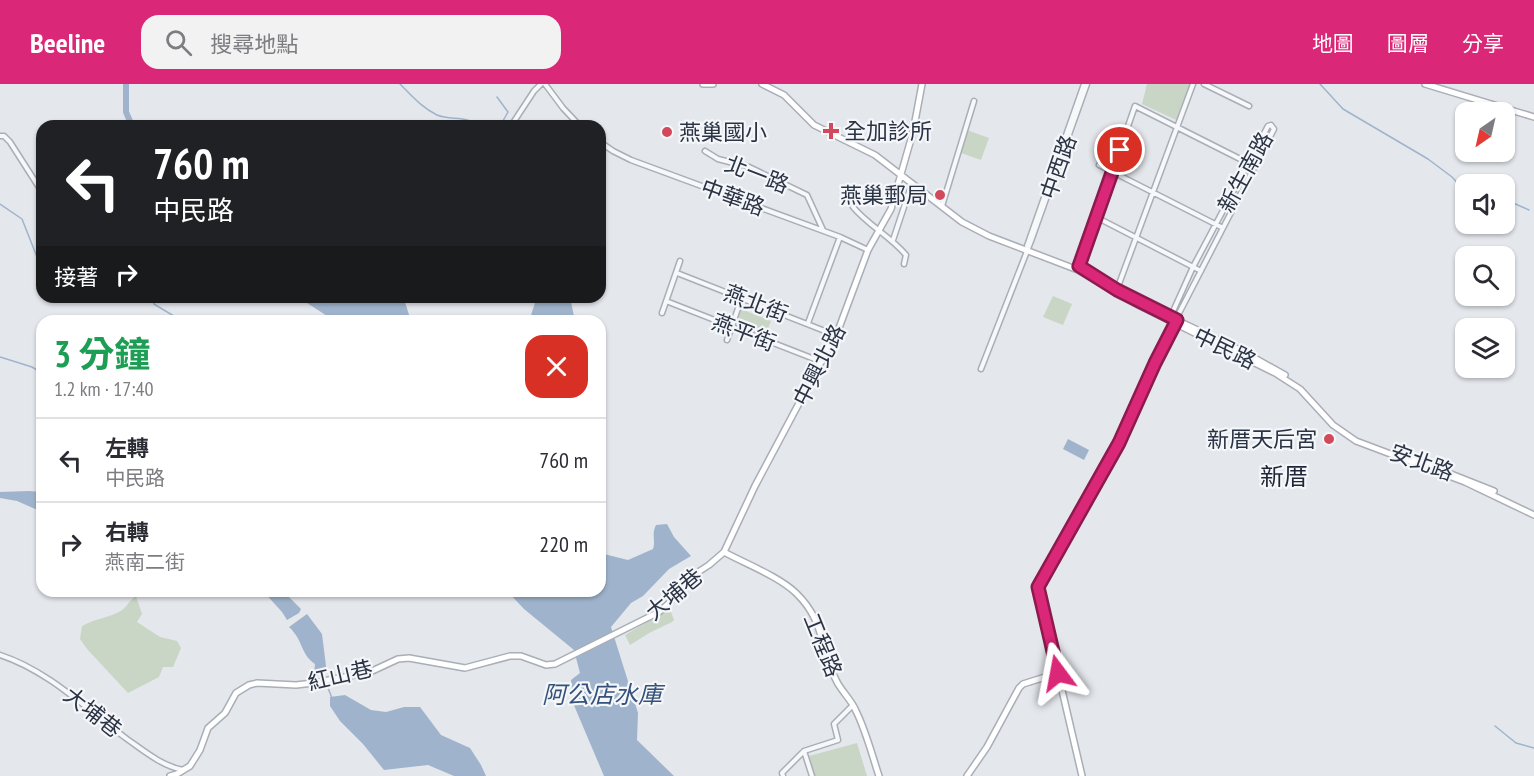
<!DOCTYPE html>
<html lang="zh-TW">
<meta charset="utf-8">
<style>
:root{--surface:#fff;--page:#f2f2f3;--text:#2b2b33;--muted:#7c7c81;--line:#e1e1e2;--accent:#db2777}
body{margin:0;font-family:"PT Sans Narrow","Noto Sans TC",sans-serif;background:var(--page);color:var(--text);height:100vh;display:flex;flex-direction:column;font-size:22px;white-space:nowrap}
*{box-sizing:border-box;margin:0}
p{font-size:20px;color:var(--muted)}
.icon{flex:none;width:33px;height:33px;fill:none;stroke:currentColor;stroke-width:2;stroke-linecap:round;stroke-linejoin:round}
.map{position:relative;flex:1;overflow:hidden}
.details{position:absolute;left:36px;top:231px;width:570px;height:282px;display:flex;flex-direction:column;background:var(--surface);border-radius:18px;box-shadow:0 2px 4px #0004}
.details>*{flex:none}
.hud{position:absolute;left:36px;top:36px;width:570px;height:183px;border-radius:18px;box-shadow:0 2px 4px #0004;background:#202124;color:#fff;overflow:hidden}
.needle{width:39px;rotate:214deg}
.fabs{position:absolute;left:1455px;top:18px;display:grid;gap:12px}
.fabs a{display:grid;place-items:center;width:60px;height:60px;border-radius:12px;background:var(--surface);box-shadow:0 2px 4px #0004;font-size:30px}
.pin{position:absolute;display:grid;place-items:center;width:51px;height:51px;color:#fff;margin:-26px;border:3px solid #fff;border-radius:50%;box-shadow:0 2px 6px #0007}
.me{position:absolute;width:66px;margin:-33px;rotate:347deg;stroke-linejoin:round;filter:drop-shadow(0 0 4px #0008)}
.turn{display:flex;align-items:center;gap:21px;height:126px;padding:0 18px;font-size:27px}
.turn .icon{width:78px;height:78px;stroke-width:2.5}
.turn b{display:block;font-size:42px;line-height:51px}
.then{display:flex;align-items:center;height:57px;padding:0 18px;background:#0003;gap:12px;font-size:22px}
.round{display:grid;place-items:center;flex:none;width:63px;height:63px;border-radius:18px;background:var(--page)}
.headline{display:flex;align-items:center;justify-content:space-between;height:102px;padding:0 18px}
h1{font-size:36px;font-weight:700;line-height:45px;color:#1e9e55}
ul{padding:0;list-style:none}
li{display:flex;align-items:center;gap:18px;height:84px;padding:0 18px;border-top:2px solid var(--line)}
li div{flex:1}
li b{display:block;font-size:22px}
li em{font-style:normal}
header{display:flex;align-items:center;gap:36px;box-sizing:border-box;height:84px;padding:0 30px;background:var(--accent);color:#fff}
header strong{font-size:28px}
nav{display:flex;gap:33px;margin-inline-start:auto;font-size:21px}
.search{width:420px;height:54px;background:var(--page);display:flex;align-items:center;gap:15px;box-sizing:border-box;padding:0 21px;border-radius:18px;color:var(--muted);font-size:22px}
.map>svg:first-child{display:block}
.green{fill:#c9d6c5}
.water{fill:#9fb4cc}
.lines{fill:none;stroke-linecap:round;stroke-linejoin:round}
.stream{stroke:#9fb4cc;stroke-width:1.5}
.river{stroke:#9fb4cc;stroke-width:6}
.street-casing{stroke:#a9aeb7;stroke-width:7}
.secondary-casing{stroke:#a9aeb7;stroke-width:8}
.street{stroke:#f7f8fa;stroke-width:4}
.secondary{stroke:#fff;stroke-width:5}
.route-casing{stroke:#8e194d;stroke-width:15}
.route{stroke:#db2777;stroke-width:10}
.poi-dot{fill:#d1495b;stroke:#f4f6f9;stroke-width:2}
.labels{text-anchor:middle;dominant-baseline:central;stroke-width:4.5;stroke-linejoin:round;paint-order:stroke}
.poi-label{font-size:22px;fill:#2b3445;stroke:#f4f6f9;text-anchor:start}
.street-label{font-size:22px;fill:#2b3445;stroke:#f4f6f9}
.neighbourhood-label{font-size:24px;fill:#1d2536;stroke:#f4f6f9}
.water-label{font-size:24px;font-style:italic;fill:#34527a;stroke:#f4f6f9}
</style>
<header>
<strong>Beeline</strong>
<div class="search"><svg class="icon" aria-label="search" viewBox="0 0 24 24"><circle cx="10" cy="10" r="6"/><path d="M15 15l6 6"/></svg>搜尋地點</div>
<nav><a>地圖</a><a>圖層</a><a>分享</a></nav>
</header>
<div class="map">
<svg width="1534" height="692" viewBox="0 0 1534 692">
<rect width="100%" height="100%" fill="#e4e7ec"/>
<path class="green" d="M 1147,0 L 1190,0 L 1176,36 L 1142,20 Z
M 967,46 L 989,54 L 981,76 L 961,69 Z
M 1053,212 L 1072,220 L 1063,241 L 1043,233 Z
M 741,225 L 771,237 L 765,252 L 737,241 Z
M 136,512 L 142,530 L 137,538 L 160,553 L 177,557 L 181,564 L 173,583 L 163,583 L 159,593 L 128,609 L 87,565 L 80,555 L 82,542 C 94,535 107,534 119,528 C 126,525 129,516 136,512 Z
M 670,525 L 674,536 L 672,538 L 651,548 L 630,561 L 625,551 Z
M 857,659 L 867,692 L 815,692 L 809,672 Z"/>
<path class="water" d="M 298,213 L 381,213 L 404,215 L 411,237 L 339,237 L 327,232 Z
M 537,213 L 570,213 L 575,237 L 529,237 Z
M 1068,355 L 1089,366 L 1084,376 L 1063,365 Z
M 29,407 L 42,408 L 42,428 L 17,417 L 0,414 L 0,408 Z
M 667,440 L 674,453 L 691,472 L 669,485 L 643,512 L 631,519 L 611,543 L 638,629 L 637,656 L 674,692 L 604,692 L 573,619 L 571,596 L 580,589 L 574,566 L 524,525 L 507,507 L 600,507 L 600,463 L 604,470 L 628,476 L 653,465 C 656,456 651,451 656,441 Z
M 263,507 L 283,507 L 301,525 L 299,529 L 287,536 L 282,528 Z
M 307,530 L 322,550 L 326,582 L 325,587 L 317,592 L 314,590 L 315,580 C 300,570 304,557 289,543 Z
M 345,611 L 371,626 L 386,628 L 404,623 L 420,623 L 441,651 L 470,664 L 481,681 L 486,692 L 454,692 L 428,681 L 384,686 L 363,660 L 340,637 L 330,622 L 330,613 Z"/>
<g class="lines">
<path class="stream" d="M 400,0 C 411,11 422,24 437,31 C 451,37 467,31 478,42
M 1320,0 L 1343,25 L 1428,75 L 1452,93 L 1466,108
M 497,13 L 508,28 L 500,42
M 1504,115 L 1529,126
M 0,120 L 22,135 L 37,173 L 42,175
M 108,213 L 111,213
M 152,213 L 154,220 L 182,237
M 0,273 L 32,283 L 42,289
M 326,599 L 332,614
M 1495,642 L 1516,659 L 1534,664"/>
<path class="river" d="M 126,0 L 126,28 L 132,42"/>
<g class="street-casing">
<path id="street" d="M 545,0 L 563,24 L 580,42
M 1204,0 L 1249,22
M 511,42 L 534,7 L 541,0
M 0,52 L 4,52 L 10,58 L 42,108
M 600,58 L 613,67 L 631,76 L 840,153 L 868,166
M 705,67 L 718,75 L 749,83 L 807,111 L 823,146
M 1099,81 L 1223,144
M 942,122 L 974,17
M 853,123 C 869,142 890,152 906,171 L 904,180
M 1096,133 L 1201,187
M 893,156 L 912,99
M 1027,162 L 1084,0
M 1078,186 L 1135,22 L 1256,83
M 677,189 L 835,251
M 1116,208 L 1193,0
M 666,217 L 822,278
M 662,229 L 680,177
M 808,239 L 840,153
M 727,256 L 742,213
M 981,285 L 1031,157 L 1087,0
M 0,571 C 49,587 86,625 127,655 C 144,667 162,682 183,686
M 1058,589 L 1038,503 L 1119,359 L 1174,239 L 1274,45 L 1271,41 L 1268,42 L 1193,183 L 1170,234
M 804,667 L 812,692
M 783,692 L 782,689 L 804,667 L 838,656 L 834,640 L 853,621"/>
</g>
<g class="secondary-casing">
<path id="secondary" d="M 703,0 L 713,0
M 762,0 L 784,11 L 814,41 L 875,71 L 962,138 L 989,152 L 1078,186 L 1140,222 L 1275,289 L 1300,305 L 1333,341 L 1356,357 L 1465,398 L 1534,431
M 1425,0 L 1534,33
M 1133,214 L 1157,226
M 1168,232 L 1242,267 L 1285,291
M 1413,375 L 1494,407
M 724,468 C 746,480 778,492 796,509 C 826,538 819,564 836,596 C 841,607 851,615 856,627 C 866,647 872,671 879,692
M 170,692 L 177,690 L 190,682 L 200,666 L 208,644 L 225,629 L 236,609 L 249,601 L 257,599 L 296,601 L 313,599 L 370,588 L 398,575 L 409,574 L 465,584 L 510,572 L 521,572 L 546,581 L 555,580 L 659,528 L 669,519 L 692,492 L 709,481 L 724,468 L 755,402 L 839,244 L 868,166 L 891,125 L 913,48 L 922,0
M 967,692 L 987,663 L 1019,604 L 1023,600 L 1058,589 L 1082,692"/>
</g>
<use href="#street" class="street"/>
<use href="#secondary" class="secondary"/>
</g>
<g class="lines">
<g class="route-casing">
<path id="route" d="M 1058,589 L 1038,503 L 1119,359 L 1155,279 L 1177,236 L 1117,206 L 1079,182 L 1120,66"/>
</g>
<use href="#route" class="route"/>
</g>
<g class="poi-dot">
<path d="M828 38h6v6h6v6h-6v6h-6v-6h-6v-6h6z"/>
<circle cx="667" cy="48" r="6"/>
<circle cx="940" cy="111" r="6"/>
<circle cx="1329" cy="355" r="6"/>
</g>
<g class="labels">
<g class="poi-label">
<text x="844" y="47">全加診所</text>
<text x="679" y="48">燕巢國小</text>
<text x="928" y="111" text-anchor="end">燕巢郵局</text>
<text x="1317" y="355" text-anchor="end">新厝天后宮</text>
</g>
<g class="street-label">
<text transform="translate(1058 83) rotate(-71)">中西路</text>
<text transform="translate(1245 88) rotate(-61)">新生南路</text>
<text transform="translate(757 90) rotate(21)">北一路</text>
<text transform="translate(733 113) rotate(20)">中華路</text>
<text transform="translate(756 219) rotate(21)">燕北街</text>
<text transform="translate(744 248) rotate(21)">燕平街</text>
<text transform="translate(1225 264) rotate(26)">中民路</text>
<text transform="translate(819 281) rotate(-63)">中興北路</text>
<text transform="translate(1422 378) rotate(20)">安北路</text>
<text transform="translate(674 510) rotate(-40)">大埔巷</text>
<text transform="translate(823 561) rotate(68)">工程路</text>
<text transform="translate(340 591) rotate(-13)">紅山巷</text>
<text transform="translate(93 628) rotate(38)">大埔巷</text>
</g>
<g class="neighbourhood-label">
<text x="1284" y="392">新厝</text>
</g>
<g class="water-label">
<text x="602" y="610">阿公店水庫</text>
</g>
</g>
</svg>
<div class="fabs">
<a><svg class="needle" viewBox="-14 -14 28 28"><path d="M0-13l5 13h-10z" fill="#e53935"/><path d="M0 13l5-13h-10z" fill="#7c7c81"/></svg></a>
<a><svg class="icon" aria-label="sound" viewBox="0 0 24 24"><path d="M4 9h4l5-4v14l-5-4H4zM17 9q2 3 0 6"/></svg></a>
<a><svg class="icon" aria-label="search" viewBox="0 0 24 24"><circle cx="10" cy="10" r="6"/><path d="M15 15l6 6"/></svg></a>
<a><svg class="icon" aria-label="layers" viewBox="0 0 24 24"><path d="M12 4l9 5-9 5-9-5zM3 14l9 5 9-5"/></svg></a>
</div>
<div class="pin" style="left:1120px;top:66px;background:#d93025"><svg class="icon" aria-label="arrive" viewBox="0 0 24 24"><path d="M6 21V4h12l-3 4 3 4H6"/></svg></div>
<svg class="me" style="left:1058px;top:589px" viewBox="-20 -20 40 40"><path d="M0-17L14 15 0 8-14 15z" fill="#db2777" stroke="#fff" stroke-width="4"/></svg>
<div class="hud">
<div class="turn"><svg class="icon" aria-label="left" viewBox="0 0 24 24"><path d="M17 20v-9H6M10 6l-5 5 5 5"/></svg><div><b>760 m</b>中民路</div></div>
<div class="then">接著<svg class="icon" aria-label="right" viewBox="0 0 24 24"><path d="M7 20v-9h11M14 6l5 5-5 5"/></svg></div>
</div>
<section class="details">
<div class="headline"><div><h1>3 分鐘</h1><p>1.2 km · 17:40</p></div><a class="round" style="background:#d93025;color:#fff"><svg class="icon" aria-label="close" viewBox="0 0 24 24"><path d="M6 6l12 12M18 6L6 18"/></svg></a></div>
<ul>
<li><svg class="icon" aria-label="left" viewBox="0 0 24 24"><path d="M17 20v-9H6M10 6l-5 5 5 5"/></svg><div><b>左轉</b><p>中民路</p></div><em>760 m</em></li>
<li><svg class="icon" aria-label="right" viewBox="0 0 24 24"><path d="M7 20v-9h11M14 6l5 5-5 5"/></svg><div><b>右轉</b><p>燕南二街</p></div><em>220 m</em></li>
</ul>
</section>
</div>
